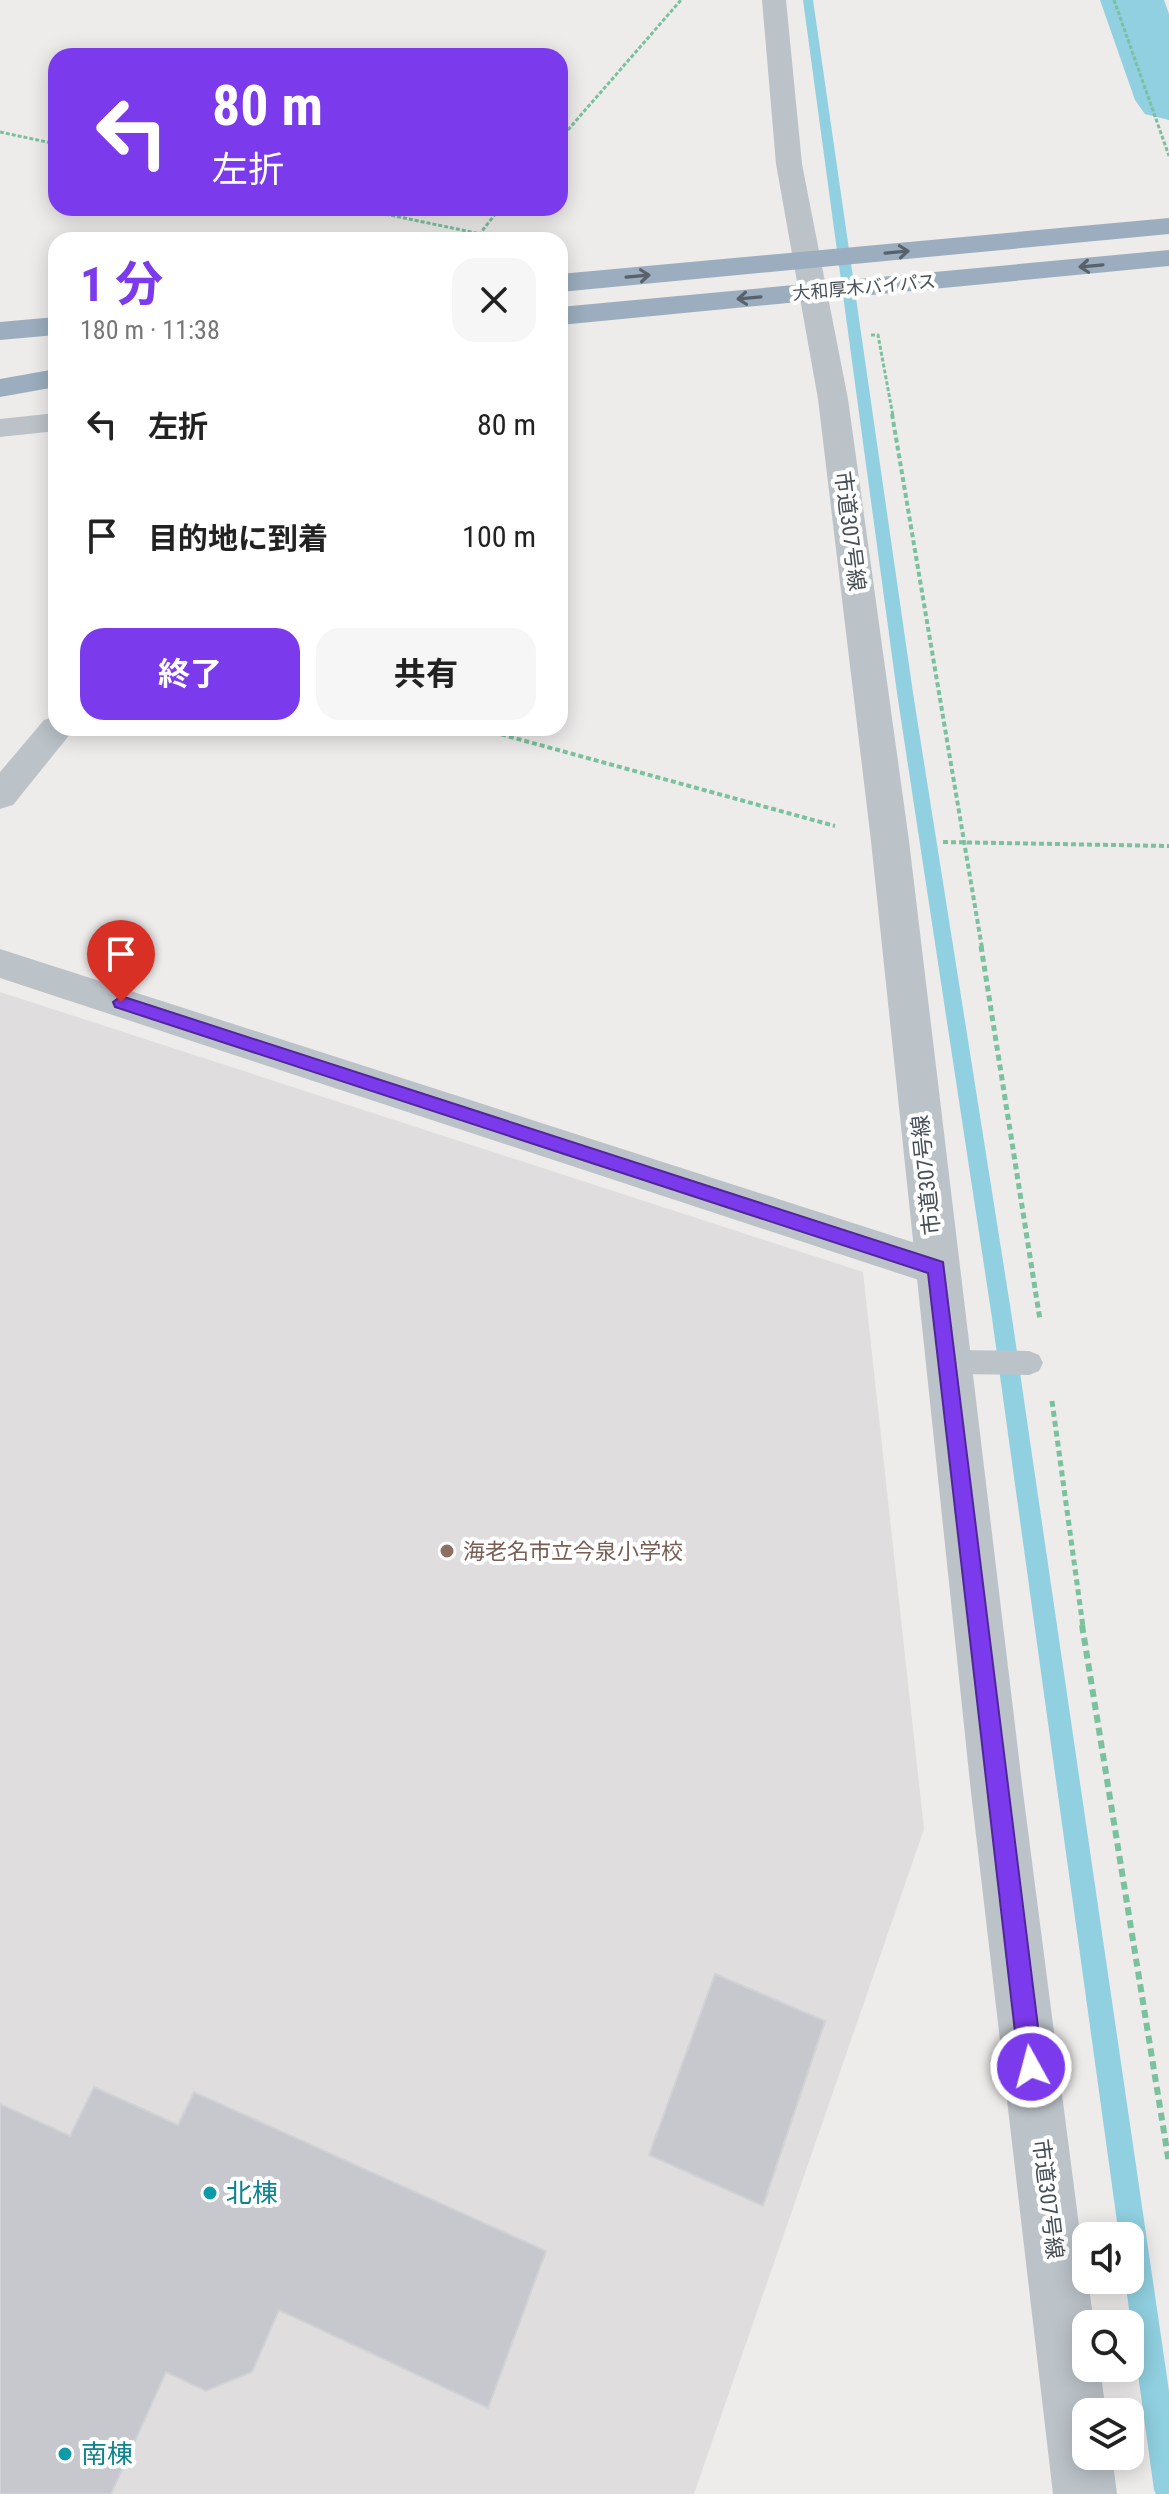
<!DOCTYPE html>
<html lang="ja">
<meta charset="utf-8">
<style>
:root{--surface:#fff;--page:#f6f6f6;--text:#222;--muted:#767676;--accent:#7c3aed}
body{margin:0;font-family:"Roboto Condensed","Noto Sans JP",sans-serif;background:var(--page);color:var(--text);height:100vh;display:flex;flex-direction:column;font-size:30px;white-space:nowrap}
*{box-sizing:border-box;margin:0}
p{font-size:26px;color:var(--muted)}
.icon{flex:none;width:44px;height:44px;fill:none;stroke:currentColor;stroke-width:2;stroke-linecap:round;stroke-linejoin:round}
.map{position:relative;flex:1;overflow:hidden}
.panel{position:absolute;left:48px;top:232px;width:520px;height:504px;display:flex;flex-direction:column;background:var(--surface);border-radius:24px;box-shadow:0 4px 20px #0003}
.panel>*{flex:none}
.top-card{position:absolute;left:48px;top:48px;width:520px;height:168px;border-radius:24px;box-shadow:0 4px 20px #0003;background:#7c3aed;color:#fff;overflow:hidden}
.tools{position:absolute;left:1072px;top:2222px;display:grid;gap:16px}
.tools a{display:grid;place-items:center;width:72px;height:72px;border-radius:16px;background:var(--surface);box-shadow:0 4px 20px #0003;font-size:40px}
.pin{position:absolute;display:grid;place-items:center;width:68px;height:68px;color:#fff;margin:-82px -34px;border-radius:50% 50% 50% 0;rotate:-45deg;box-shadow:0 0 8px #0007}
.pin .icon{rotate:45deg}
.me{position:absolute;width:88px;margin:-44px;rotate:353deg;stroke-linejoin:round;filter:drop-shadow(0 0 6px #0008)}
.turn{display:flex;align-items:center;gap:28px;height:168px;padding:0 32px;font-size:36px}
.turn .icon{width:104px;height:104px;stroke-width:2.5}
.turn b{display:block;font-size:56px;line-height:68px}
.round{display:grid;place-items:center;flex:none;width:84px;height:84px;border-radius:24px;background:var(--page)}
.headline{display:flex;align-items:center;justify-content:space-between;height:136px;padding:0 32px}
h1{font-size:48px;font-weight:700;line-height:60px;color:var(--accent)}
.button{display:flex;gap:16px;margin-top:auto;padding:16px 32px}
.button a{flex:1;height:92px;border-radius:24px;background:var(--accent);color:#fff;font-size:32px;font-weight:700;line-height:92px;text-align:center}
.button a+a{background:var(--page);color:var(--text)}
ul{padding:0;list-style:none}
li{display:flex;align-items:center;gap:24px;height:112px;padding:0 32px}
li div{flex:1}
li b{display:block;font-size:30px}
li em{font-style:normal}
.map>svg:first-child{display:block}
.education{fill:#dfdddd}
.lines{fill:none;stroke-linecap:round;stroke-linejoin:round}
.stream{fill:#90d0e0;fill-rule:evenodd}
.river{fill:#90d0e0;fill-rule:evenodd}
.building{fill:#c7c8ce;stroke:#d0d2d6;stroke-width:2}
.path-far3{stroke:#7ac19d;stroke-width:3;stroke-dasharray:4 2;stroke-linecap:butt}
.path-far2{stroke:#7ac19d;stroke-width:4;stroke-dasharray:5 3;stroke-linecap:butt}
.path-far1{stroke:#7ac19d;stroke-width:5;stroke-dasharray:6 4;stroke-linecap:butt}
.path{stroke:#7ac19d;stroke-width:6;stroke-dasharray:8 5;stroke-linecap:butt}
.service{fill:#bbc3c9;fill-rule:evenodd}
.minor{fill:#bbc3c9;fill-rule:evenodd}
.tertiary{fill:#bbc3c9;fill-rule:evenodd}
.trunk{fill:#9badbe;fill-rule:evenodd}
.oneway{stroke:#57626b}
.route{fill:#7c3aed;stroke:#51269a;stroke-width:2}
.education-dot{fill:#8d6e63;stroke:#fff;stroke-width:3}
.culture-dot{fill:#0f9aa8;stroke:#fff;stroke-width:3}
.labels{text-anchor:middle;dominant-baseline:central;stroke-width:8;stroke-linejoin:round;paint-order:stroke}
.far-street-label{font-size:18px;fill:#464f56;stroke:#fff}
.street-label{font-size:22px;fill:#464f56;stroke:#fff}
.education-label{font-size:22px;fill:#785e54;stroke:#fff;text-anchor:start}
.near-culture-label{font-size:26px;fill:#0d838f;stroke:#fff;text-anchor:start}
</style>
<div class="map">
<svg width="1169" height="2494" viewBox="0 0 1169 2494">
<rect width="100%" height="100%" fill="#eeebeb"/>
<path class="education" d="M 0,992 L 863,1272 L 924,1829 L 694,2494 L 0,2494 Z"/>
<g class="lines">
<path class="stream" d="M 803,0 L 813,0 L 913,693 L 1012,1318 L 1169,2391 L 1169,2494 L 1156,2494 L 1154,2490 L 1125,2280 L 1130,2280 L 1130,2236 L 1119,2236 L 992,1318 L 897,693 Z"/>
<path class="river" d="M 1100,0 L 1164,0 L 1169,14 L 1169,120 L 1145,114 L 1135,100 Z"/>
</g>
<path class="building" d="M 715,1974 L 825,2021 L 763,2206 L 649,2155 Z
M 94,2087 L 178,2125 L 194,2092 L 546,2251 L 488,2408 L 279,2310 L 252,2372 L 206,2391 L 166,2372 L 111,2494 L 0,2494 L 0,2104 L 70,2136 Z"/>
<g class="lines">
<path class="path-far3" d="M 1114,0 L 1169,156
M 0,132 L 56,144
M 560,139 L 681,0
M 356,208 L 510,240
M 475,240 L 500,208
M 871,335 L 878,335 L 893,416"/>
<path class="path-far2" d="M 892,414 L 982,948
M 478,728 L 835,826
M 943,842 L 1169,846"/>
<path class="path-far1" d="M 981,946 L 1040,1320
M 1052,1401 L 1083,1627"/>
<path class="path" d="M 1082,1625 L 1169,2163"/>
<path class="service" d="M 949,1350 L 1029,1351 L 1039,1355 L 1043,1363 L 1039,1371 L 1029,1375 L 949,1374 L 939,1370 L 935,1362 L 939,1354 Z"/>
<path class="minor" d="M 56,413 L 56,431 L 0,437 L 0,419 Z
M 56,716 L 56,728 L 75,728 L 13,805 L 0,809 L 0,772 L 44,720 Z
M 0,949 L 937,1250 L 953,1255 L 959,1268 L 953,1281 L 937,1286 L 0,978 Z"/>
<path class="tertiary" d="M 762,0 L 786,0 L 802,164 L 848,399 L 909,841 L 1023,1792 L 1086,2280 L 1088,2280 L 1094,2324 L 1086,2324 L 1086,2368 L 1100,2368 L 1106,2412 L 1086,2412 L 1086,2456 L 1112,2456 L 1117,2494 L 1053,2494 L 971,1792 L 871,841 L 818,399 L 776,164 Z"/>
<path class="trunk" d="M 1169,218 L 1169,234 L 560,292 L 560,274 Z
M 1169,250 L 1169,266 L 560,325 L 560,307 Z
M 56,317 L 56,335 L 0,340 L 0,322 Z
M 56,369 L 56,387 L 0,397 L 0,379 Z"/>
</g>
<defs><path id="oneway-shaft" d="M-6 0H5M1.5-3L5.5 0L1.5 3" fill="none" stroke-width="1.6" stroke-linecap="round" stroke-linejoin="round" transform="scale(2)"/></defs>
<g class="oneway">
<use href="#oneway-shaft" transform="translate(897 252) rotate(-5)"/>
<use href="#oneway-shaft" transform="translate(1091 266) rotate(175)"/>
<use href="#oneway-shaft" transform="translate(638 276) rotate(-5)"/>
<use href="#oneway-shaft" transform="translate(749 298) rotate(175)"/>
</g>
<path class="route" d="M 121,996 L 943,1262 L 1043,2067 L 1039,2075 L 1031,2079 L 1023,2075 L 1019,2067 L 928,1273 L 115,1007 L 113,1002 Z"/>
<circle class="education-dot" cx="447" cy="1551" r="8"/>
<g class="culture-dot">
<circle cx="210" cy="2193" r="8"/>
<circle cx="65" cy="2454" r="8"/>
</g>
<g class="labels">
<g class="far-street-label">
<text transform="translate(864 287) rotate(-5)">大和厚木バイパス</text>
</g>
<g class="street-label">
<text transform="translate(850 531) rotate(83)">市道307号線</text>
<text transform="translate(926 1175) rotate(-96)">市道307号線</text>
<text transform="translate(1048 2199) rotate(83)">市道307号線</text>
</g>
<g class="education-label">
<text x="463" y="1551">海老名市立今泉小学校</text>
</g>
<g class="near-culture-label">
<text x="226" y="2193">北棟</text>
<text x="81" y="2454">南棟</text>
</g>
</g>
</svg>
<div class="tools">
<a><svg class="icon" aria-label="sound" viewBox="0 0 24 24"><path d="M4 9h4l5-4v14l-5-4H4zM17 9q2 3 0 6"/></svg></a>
<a><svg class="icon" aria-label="search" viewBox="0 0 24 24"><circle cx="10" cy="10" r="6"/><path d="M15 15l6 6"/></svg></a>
<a><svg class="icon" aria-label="layers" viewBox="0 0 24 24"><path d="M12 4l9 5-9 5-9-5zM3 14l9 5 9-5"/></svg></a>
</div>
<div class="pin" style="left:121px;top:1002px;background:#d93025"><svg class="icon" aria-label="arrive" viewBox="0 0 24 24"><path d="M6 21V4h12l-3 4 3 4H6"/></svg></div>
<svg class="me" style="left:1031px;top:2067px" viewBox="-20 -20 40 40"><circle r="17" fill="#7c3aed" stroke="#fff" stroke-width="3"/><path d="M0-11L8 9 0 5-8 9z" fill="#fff"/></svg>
<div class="top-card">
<div class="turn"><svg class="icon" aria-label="left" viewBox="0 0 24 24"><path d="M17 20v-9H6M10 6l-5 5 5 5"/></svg><div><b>80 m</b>左折</div></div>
</div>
<section class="panel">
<div class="headline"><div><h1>1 分</h1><p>180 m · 11:38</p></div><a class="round"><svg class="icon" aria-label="close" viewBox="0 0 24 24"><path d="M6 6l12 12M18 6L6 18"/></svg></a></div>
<ul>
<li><svg class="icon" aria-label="left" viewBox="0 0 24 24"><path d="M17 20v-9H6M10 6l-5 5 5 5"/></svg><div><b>左折</b></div><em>80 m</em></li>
<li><svg class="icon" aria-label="arrive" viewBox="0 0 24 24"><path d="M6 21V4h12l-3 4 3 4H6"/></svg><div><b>目的地に到着</b></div><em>100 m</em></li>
</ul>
<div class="button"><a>終了</a><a>共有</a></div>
</section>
</div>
